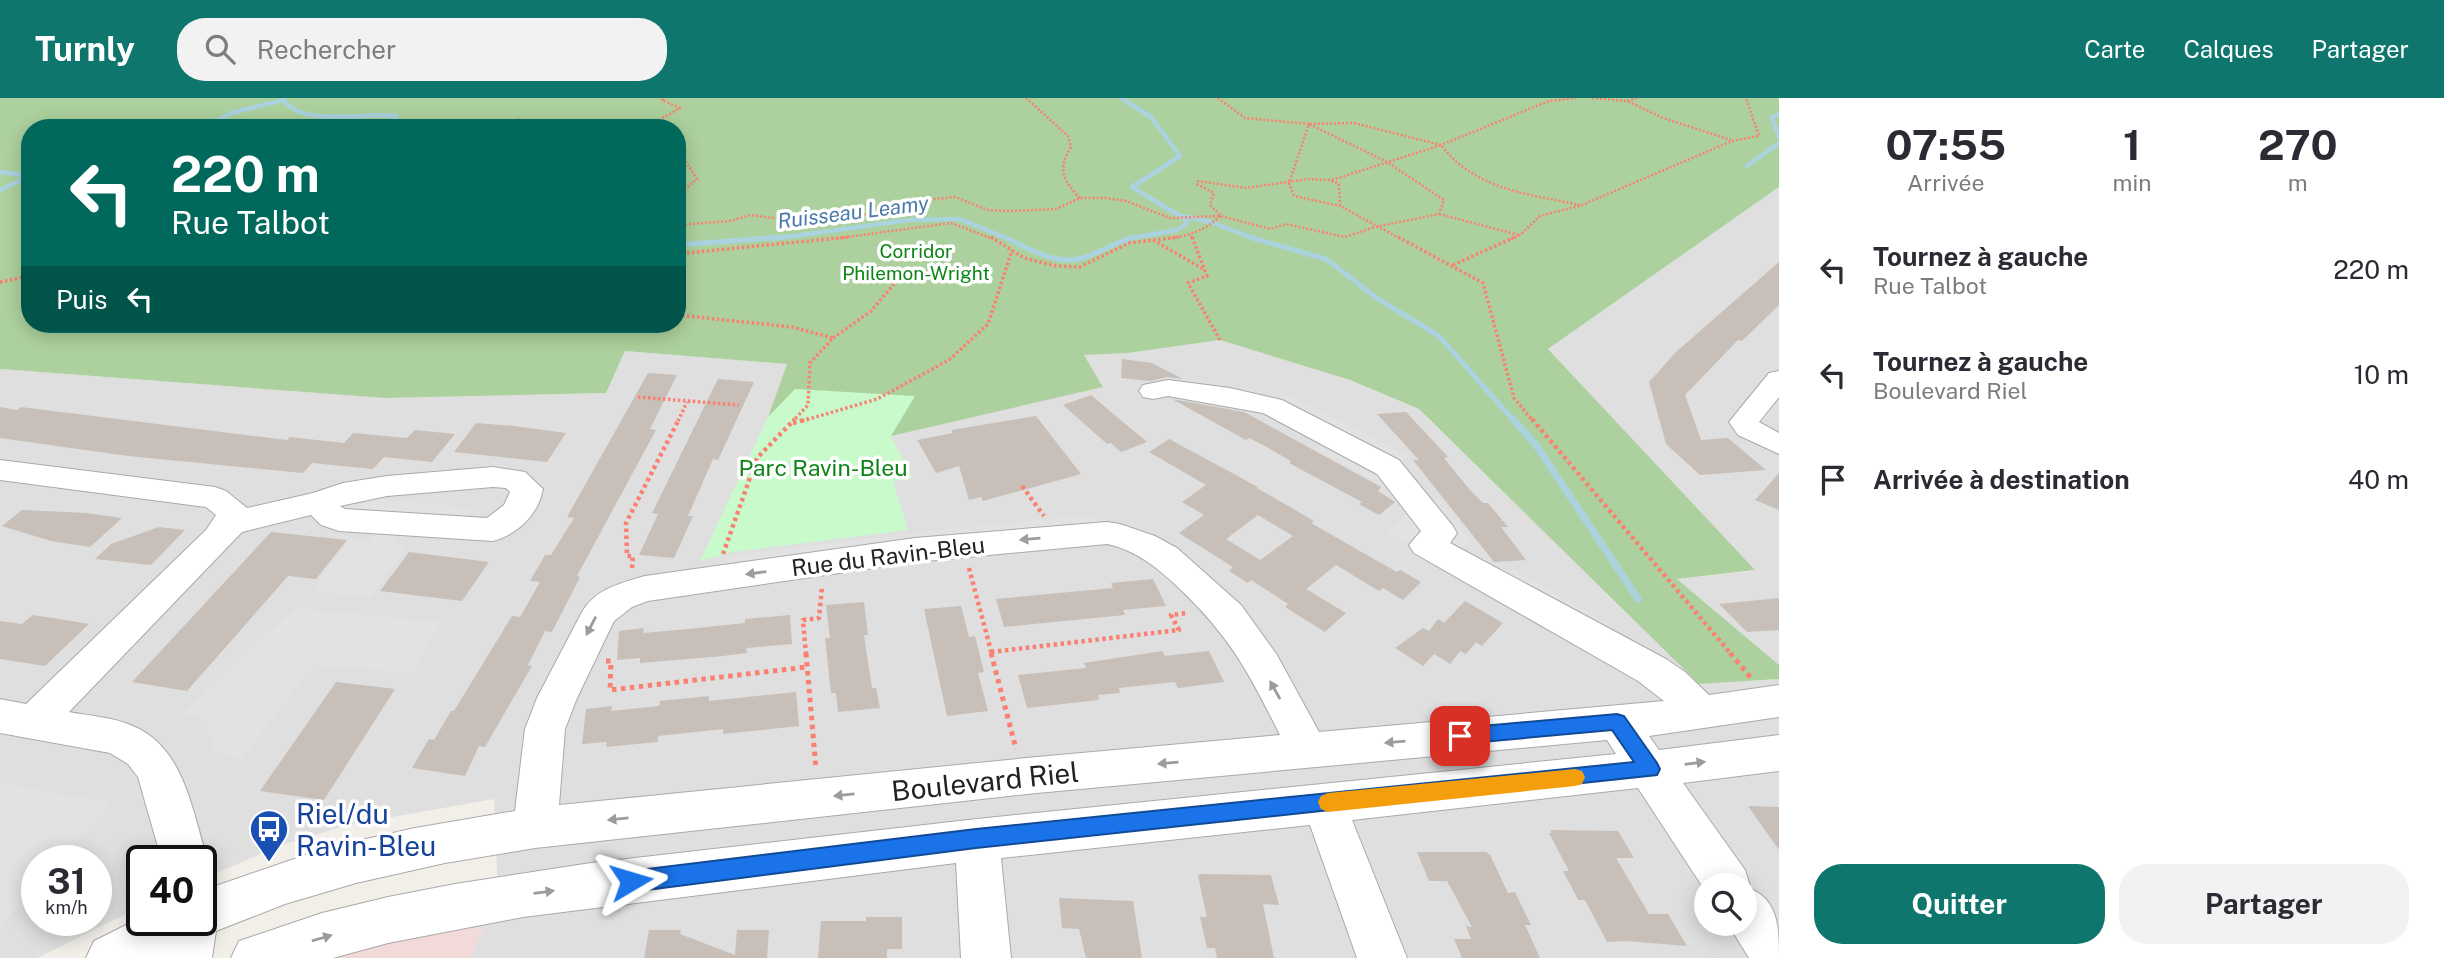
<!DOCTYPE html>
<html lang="fr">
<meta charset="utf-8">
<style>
:root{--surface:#fff;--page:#f2f2f3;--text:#2b2b33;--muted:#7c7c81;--accent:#0f766e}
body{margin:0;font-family:"Public Sans",sans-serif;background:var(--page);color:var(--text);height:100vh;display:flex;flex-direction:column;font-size:26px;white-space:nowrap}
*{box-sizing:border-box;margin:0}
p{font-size:23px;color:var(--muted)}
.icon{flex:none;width:38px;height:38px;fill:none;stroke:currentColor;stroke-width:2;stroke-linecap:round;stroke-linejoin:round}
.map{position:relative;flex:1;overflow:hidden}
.panel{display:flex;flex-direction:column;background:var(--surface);width:665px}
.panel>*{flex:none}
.hud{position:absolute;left:21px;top:21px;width:665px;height:214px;border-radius:28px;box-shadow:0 4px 18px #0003;background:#00695c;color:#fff;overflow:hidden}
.controls{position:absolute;left:1694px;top:775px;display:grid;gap:14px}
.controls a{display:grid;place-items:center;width:63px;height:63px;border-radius:50%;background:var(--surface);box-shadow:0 4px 18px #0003;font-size:35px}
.speed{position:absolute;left:21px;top:747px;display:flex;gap:14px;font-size:35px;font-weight:700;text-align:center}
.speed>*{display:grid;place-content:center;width:91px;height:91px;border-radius:50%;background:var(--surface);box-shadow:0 4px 18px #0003;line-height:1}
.speed small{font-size:18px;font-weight:400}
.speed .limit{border:4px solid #111;border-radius:10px;background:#fff;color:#111}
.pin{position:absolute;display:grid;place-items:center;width:60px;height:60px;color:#fff;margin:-30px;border-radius:14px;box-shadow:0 4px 10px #0006}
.me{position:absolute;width:77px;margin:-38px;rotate:83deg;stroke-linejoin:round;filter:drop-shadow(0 0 5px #0008)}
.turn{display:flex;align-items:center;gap:24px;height:147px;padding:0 35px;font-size:32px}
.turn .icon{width:91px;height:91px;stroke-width:2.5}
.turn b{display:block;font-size:49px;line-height:60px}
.then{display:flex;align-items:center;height:66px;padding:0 35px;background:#0003;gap:14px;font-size:26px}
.eta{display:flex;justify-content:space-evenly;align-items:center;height:119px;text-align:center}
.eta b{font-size:42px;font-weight:700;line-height:49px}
.button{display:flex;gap:14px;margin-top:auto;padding:14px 35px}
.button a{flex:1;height:80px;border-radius:28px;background:var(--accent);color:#fff;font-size:28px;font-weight:700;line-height:80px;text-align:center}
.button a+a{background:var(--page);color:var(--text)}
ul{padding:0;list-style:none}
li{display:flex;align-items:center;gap:21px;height:105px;padding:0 35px}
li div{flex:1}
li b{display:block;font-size:26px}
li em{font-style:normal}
header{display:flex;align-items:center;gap:42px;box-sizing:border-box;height:98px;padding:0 35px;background:var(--accent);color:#fff}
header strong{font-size:33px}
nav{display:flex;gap:38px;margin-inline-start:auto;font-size:24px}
.search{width:490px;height:63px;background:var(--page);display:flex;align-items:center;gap:18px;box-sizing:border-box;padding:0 24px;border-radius:28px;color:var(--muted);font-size:26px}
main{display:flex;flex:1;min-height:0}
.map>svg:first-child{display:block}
.residential{fill:#e0dfdf;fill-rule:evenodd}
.commercial{fill:#f2dad9}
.forest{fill:#add19e;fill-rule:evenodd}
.park{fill:#c8facc}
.parking{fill:#e2e2e2}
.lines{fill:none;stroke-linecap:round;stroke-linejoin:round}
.stream-far2{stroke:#aad3df;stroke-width:4.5}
.stream-far1{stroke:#aad3df;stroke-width:5}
.stream{stroke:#aad3df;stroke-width:7}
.building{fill:#c7bfb8;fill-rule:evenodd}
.minor-casing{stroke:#a9a9a9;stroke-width:2}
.path-far3{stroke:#fa8072;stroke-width:2.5;stroke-dasharray:2 2;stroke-linecap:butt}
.path-far2{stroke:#fa8072;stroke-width:3.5;stroke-dasharray:2.5 2.5;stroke-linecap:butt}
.path-far1{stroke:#fa8072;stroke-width:4.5;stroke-dasharray:3.5 3.5;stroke-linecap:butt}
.path{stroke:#fa8072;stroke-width:5;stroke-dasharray:4.5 4.5;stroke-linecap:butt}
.minor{fill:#fff;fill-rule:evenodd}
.oneway{fill:#9c9c9c}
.route{fill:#1a73e8;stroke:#114b97;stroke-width:2}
.slow{fill:#f59e0b}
.labels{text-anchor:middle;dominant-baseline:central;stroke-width:7;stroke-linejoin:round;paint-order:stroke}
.far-park-label{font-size:19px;fill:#0c8416;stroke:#fff}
.far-water-label{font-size:21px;font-style:italic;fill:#4a7aab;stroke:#fff}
.park-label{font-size:23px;fill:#0c8416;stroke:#fff}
.street-label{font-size:23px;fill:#222;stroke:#fff}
.near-street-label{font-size:28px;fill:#222;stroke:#fff}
.near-transit-label{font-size:28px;fill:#164399;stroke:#fff;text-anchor:start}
</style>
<header>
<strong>Turnly</strong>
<div class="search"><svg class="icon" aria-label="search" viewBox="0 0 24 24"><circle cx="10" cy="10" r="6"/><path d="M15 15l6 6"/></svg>Rechercher</div>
<nav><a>Carte</a><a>Calques</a><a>Partager</a></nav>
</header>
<main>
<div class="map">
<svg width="1779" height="860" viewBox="0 0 1779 860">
<rect width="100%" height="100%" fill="#f2efe9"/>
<path class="residential" d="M 1779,89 L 1779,567 L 1677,481 L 1754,473 L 1548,251 Z
M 1220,242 L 1350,282 L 1419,311 L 1699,586 L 1779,581 L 1779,860 L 469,860 L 498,800 L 494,701 L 347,727 L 279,748 L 201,782 L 201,763 L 142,763 L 142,808 L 37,860 L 0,860 L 0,271 L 385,300 L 606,295 L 625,253 L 787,266 L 768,319 L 1103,288 L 1084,257 L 1128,255 ZM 37,763 L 96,763 L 96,822 L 37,822 ZM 1706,788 L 1745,788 L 1745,826 L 1706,826 Z"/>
<path class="commercial" d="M 498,800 L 469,860 L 256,860 Z"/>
<path class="forest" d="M 0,0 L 1779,0 L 1779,89 L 1548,251 L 1755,472 L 1677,481 L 1779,567 L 1779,581 L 1699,586 L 1419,311 L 1350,282 L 1220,242 L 1128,255 L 1084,257 L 1103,289 L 891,338 L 768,319 L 787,266 L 625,253 L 606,295 L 385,300 L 0,271 ZM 30,30 L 677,30 L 677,226 L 30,226 Z"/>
<path class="park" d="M 795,291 L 915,298 L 891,338 L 912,379 L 893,384 L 908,432 L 733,454 L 700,463 L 768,319 Z"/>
<path class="parking" d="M 1287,297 L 1408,358 L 1377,384 L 1315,351 L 1324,345 L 1264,313 Z
M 353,399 L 474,410 L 457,441 L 400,435 L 394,445 L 408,448 L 370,500 L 312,492 L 351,440 L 370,444 L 381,420 L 339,416 Z
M 1440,401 L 1473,447 L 1457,449 L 1439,463 L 1386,434 L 1412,413 L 1406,402 Z
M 1091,417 L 1115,436 L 735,478 L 722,459 L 899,436 Z
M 1514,472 L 1612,528 L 1603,537 L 1504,480 Z
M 295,510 L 441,524 L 412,575 L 314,567 L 241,661 L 213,653 L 207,622 L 184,615 Z
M 0,685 L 112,705 L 59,763 L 37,763 L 37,788 L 0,828 Z"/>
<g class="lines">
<path class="stream-far2" d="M 1121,0 L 1151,19 L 1180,58 L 1132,89 L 1185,121 L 1187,125 L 1177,132 L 1126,141
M 1779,16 L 1772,20 L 1779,39
M 206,30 L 231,15 L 284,2 C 300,29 367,14 396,18 L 382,30
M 1747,68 L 1779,45
M 0,74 L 30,78
M 0,92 L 27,79
M 1182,118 L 1211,124 L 1255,141
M 772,141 L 909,122 L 960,121 L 1008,141"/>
<path class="stream-far1" d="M 1004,139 C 1026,149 1053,166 1078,161 C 1098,157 1115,143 1136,139
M 1249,139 L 1326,161 L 1378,201 L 1439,238 L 1514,323
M 677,147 L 782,139"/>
<path class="stream" d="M 1513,321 L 1536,347 L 1638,501"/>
</g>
<path class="building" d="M 1779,164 L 1779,207 L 1742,243 L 1738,242 L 1685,297 L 1701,342 L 1728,340 L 1766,372 L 1700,377 L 1666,346 L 1649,284 L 1676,254 Z
M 1122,261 L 1152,265 L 1183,281 L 1167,279 L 1150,283 L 1121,280 Z
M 648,275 L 677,277 L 650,331 L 656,332 L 577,478 L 580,479 L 552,534 L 545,533 L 528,567 L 532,568 L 485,649 L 479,648 L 465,678 L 412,670 L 429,641 L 434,642 L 451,613 L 454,613 L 512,518 L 520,519 L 540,484 L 530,483 L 545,457 L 551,457 L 574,420 L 567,419 Z
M 718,281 L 754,284 L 718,362 L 713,361 L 706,377 L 688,418 L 693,418 L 674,460 L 639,457 L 658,416 L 652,415 Z
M 1091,297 L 1117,319 L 1147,344 L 1121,354 L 1111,345 L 1107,346 L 1063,307 Z
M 1172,301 L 1244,314 L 1381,389 L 1378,393 L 1395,404 L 1379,417 L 1359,406 L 1362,404 L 1289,365 L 1291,363 L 1265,348 L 1249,340 L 1246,342 Z
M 0,309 L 17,312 L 21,309 L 287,342 L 290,339 L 344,345 L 353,335 L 407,340 L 415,332 L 455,336 L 432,364 L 384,359 L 373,371 L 312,365 L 303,375 L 128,358 L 0,340 Z
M 1406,314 L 1448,359 L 1444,360 L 1470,392 L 1483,405 L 1488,405 L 1508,429 L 1501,429 L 1526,462 L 1494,464 L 1413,362 L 1419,362 L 1377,316 Z
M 1036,318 L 1081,376 L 983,403 L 981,399 L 969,402 L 959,368 L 936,375 L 917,342 L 953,335 L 951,332 Z
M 476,325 L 514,328 L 566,335 L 547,364 L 454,354 Z
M 1169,341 L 1258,389 L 1257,390 L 1314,423 L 1311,425 L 1358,452 L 1397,474 L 1400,472 L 1421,484 L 1403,502 L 1383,490 L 1379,493 L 1336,467 L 1306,491 L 1346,515 L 1325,534 L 1285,509 L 1288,506 L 1251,482 L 1248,485 L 1229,473 L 1233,469 L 1179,435 L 1204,417 L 1182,404 L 1206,387 L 1149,354 ZM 1258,417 L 1293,438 L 1260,462 L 1226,441 Z
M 1779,375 L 1779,412 L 1755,402 Z
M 22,412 L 86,415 L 122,420 L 90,449 L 51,443 L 2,428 Z
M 159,429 L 185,432 L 151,467 L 95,461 L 111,446 Z
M 271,434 L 347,442 L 316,481 L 288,478 L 187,593 L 132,584 Z
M 409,454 L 489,464 L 462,503 L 380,493 Z
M 1153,481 L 1166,508 L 1123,512 L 1125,517 L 1004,529 L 996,501 L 1113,490 L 1111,485 Z
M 1779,500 L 1779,532 L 1747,534 L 1719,506 Z
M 1465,503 L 1503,525 L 1482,548 L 1476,544 L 1466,556 L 1460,553 L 1450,566 L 1434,556 L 1423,568 L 1395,550 L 1423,530 L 1429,533 L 1438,521 L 1444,525 Z
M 864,504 L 868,537 L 864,537 L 867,558 L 872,590 L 876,590 L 880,610 L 838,614 L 836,595 L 831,595 L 825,540 L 830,540 L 826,507 Z
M 961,508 L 969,539 L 975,538 L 984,574 L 978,575 L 988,613 L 947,618 L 924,511 Z
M 33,517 L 65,522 L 89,526 L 45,568 L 0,561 L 0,523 L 22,526 Z
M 790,517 L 792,546 L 746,550 L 747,555 L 723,558 L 640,565 L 640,560 L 617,562 L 619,533 L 644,530 L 643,535 L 688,531 L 745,525 L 745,521 Z
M 1162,553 L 1165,558 L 1209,553 L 1224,584 L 1178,590 L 1175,584 L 1119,590 L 1120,595 L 1098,597 L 1099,602 L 1027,610 L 1018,577 L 1086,570 L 1084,565 Z
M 336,584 L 395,591 L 324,702 L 260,693 Z
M 796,594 L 799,628 L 723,636 L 723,631 L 658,638 L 658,644 L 606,649 L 607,644 L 582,646 L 586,611 L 612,608 L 611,613 L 659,608 L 660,603 L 709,598 L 709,603 Z
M 1748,708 L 1779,709 L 1779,752 Z
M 1550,732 L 1618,733 L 1634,760 L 1616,760 L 1649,816 L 1668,816 L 1687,848 L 1626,843 L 1607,844 L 1585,802 L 1578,802 L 1571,788 L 1563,773 L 1569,773 L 1549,735 L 1552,735 Z
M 1417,754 L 1486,754 L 1490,757 L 1508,795 L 1515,794 L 1531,827 L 1525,827 L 1540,860 L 1462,860 L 1454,841 L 1471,841 L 1466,828 L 1472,829 L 1447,783 L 1429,783 Z
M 1200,776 L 1271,777 L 1279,807 L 1263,806 L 1274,860 L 1217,860 L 1215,850 L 1207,850 L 1200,819 L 1207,819 L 1198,778 Z
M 1059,800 L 1133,803 L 1142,860 L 1086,860 L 1079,831 L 1062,830 Z
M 866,819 L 902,819 L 902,851 L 887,851 L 887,860 L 818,860 L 821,823 L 866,823 Z
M 649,832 L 681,832 L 680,836 L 735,857 L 737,832 L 769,832 L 767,860 L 644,860 Z"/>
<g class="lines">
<g class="minor-casing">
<path id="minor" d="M 1779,273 L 1779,299 L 1759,324 L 1779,335 L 1779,356 L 1738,337 L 1729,324 L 1769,275 Z
M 1168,282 L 1230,290 L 1282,302 L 1399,362 L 1452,427 L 1457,435 L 1450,445 L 1666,561 L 1685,574 L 1709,597 L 1779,587 L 1779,619 L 1649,638 L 1659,652 L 1779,637 L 1779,673 L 1683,685 L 1745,772 L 1751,791 C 1779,803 1779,832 1779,860 L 1749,860 L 1728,826 L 1745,826 L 1745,788 L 1706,788 L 1706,794 L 1638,690 L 1352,722 L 1407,860 L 1357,860 L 1310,727 L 1001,760 L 1011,860 L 961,860 L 956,765 L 523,819 L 388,845 L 333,860 L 231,860 L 239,843 L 322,815 L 388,799 L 455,786 L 591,765 L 977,721 L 1616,656 L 1607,642 L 1037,695 L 535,750 L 445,765 L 356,785 L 285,806 L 216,833 L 212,860 L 86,860 L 94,843 L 142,819 L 142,822 L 201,822 L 201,793 L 326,750 L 415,730 L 515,713 L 525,631 L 537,600 L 582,514 C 595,491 621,485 645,478 L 915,440 L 1107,424 L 1120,426 L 1155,438 L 1177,450 L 1241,507 L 1277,557 L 1319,634 L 1664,603 L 1638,583 L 1414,455 L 1409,447 L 1421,433 L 1377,376 L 1263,315 L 1168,298 L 1153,301 L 1143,299 L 1139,293 L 1143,287 ZM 1107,446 C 1136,452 1159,471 1180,491 C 1231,540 1249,575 1280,637 L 1037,659 L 559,707 L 565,631 L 577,600 L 614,523 L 632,509 L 648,503 L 915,464 Z
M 0,362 L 215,389 L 226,393 L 247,410 L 313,395 L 343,385 L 387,378 L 493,369 L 525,374 L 543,391 C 538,417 518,436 493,443 L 339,433 L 321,427 L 311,417 L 242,434 L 69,614 C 90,618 113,619 133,628 C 185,650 192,714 208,763 L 201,778 L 201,763 L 162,763 L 138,679 L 128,666 L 110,655 L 0,635 L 0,601 L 26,606 L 206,432 L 216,417 L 206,409 L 0,382 ZM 493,389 L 506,390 L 510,394 L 504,407 L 487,420 L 345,411 L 340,408 L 387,398 Z"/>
</g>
<path class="path-far3" d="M 1026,0 L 1068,38 L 1071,49 C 1057,71 1063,83 1080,100
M 1218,0 L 1245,20 L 1309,26 L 1289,85 L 1294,98 L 1340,108
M 1592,0 L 1627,3
M 1637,0 L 1627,3 L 1663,20 L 1731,42
M 517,21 L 541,30
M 1310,26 L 1354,25 L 1441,47 L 1549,3 L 1576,0
M 645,30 L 680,10 L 662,2 L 665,0
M 677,62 L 686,64 L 697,81 L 677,98
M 1332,82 L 1441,47 C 1475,92 1528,96 1580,107
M 1439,116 L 1519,137
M 677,127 L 730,123 L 751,117 L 771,120 L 874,116 L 916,103 L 955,99 L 988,112 L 1012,113 L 1056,111 L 1080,100 L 1106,100 L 1126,103 L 1170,120 L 1221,118 L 1270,131 L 1286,126 L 1345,139 L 1375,129 L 1439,116 L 1444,102 L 1387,64 L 1309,26
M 1191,138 L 1192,141
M 832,141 L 951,125 L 993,141
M 1164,141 C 1188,138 1202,134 1221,118 L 1210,107 L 1214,95 L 1197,86 L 1198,83 L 1246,90 L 1308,81 L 1329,82 L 1339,86 L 1340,108 L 1401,141
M 1511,141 L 1520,137 L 1540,118 L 1582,107 L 1732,43 L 1759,38 L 1746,0"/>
<path class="path-far2" d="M 991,139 L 1024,160 L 1056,168 L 1080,169 L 1129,145 L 1179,139
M 1192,139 L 1207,178 L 1188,185 L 1220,242
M 1398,139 L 1483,185 L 1514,300 L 1533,323
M 1153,142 L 1203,171
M 677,156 L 848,139
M 1453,167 L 1515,139
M 0,184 L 30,178
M 677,217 L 792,229 L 833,240 L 810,265 L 808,307 L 793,323
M 833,240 L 871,213 L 894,186
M 638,299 L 739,307
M 678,323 L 687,304
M 802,323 L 877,301 L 949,262 L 988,226 L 1012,152"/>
<path class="path-far1" d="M 1532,321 L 1732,557
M 793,325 L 808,321
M 1022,388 L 1044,418
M 723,456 L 757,360 L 795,321
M 632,470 L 633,458 L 627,458 L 626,425 L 679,321
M 969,470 L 992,557
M 991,554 L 1179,532 L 1171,517 L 1188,515
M 806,557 L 803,522 L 819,520 L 822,489"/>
<path class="path" d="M 806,555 L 816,671
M 991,555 L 1016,651
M 1730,555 L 1752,581
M 606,563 L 611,563 L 610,592 L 807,569"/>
<use href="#minor" class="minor"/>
</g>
<defs><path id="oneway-solid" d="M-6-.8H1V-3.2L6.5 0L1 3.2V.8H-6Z" transform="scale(1.75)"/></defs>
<g class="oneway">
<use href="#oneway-solid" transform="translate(1030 441) rotate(175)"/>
<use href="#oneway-solid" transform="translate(756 475) rotate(172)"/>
<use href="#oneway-solid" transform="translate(591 528) rotate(117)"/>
<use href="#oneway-solid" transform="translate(1275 592) rotate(-119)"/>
<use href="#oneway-solid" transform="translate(1395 644) rotate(175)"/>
<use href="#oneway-solid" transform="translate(1168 665) rotate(175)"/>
<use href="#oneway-solid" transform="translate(1695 665) rotate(-7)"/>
<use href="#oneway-solid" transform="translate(844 697) rotate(174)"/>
<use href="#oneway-solid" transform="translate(618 721) rotate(174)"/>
<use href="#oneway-solid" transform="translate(544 794) rotate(-7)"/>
<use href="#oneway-solid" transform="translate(322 840) rotate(-16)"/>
</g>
<path class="route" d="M 1617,616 L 1624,618 L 1657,665 L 1660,671 L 1657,677 L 976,750 L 631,794 L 623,791 L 620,783 L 623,776 L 631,773 L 976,731 L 1634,664 L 1612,632 L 1460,646 L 1453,644 L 1450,638 L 1453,632 L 1460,630 Z"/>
<path class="slow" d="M 1575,671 L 1582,673 L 1585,679 L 1582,686 L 1575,688 L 1328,714 L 1321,711 L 1318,704 L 1321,698 L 1328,695 Z"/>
<defs>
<g id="bus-pin" transform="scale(2.0125)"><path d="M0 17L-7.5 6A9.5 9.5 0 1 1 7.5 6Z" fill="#1a4fb4" stroke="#fff"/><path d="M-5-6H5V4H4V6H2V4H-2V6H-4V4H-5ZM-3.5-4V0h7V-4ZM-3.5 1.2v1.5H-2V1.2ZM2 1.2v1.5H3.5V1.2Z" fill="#fff"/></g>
</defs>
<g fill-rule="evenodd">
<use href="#bus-pin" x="269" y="731"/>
</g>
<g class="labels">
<g class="far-park-label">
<text x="916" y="153">Corridor<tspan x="916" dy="22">Philemon-Wright</tspan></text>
</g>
<g class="far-water-label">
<text transform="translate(853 114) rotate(-7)">Ruisseau Leamy</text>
</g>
<g class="park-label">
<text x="823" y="369">Parc Ravin-Bleu</text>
</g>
<g class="street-label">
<text transform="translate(888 458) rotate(-7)">Rue du Ravin-Bleu</text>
</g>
<g class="near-street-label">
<text transform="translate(985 683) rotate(-6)">Boulevard Riel</text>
</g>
<g class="near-transit-label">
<text x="296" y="715">Riel/du<tspan x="296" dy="32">Ravin-Bleu</tspan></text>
</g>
</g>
</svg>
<div class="controls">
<a><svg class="icon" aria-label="search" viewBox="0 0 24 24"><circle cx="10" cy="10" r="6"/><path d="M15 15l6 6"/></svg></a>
</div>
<div class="speed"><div>31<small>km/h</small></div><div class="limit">40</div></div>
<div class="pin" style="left:1460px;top:638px;background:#d93025"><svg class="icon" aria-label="arrive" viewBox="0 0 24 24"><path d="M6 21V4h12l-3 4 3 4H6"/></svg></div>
<svg class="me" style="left:631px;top:783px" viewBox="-20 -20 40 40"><path d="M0-17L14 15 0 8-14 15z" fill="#1a73e8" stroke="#fff" stroke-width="4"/></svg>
<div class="hud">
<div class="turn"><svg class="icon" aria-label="left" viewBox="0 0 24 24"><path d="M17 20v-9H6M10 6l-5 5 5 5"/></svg><div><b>220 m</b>Rue Talbot</div></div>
<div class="then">Puis<svg class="icon" aria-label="left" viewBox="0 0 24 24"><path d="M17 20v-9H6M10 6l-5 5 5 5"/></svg></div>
</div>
</div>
<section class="panel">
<div class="eta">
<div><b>07:55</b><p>Arrivée</p></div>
<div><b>1</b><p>min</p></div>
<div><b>270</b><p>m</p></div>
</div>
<ul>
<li><svg class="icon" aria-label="left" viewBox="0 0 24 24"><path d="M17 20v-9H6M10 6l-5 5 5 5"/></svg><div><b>Tournez à gauche</b><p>Rue Talbot</p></div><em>220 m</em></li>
<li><svg class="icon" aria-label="left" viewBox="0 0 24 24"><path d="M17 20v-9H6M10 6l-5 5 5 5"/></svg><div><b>Tournez à gauche</b><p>Boulevard Riel</p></div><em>10 m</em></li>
<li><svg class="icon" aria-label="arrive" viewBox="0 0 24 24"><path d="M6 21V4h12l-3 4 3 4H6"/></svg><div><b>Arrivée à destination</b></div><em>40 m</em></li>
</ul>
<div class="button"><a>Quitter</a><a>Partager</a></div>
</section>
</main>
